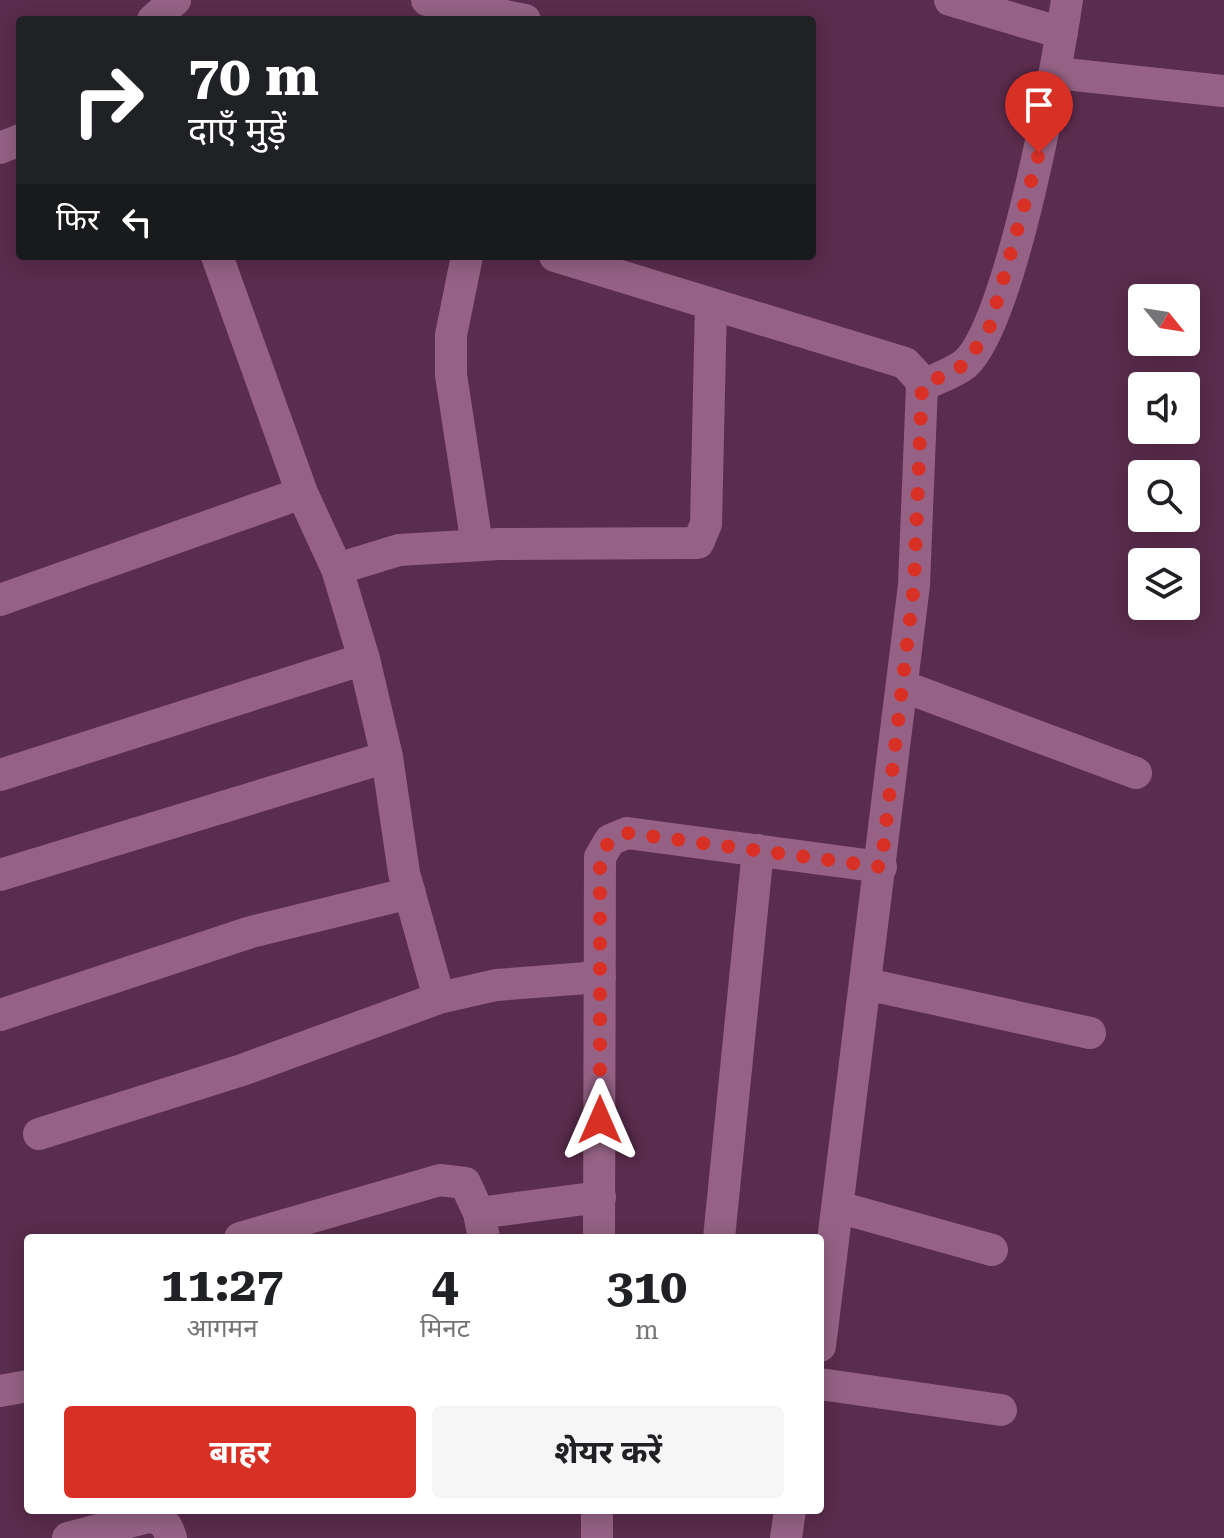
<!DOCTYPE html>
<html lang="hi">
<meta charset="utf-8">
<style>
:root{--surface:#fff;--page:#f6f6f6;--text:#202124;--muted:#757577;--accent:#d93025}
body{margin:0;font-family:"Roboto Serif","Noto Sans Devanagari",serif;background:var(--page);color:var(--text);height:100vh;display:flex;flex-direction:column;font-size:30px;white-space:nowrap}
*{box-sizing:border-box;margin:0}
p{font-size:26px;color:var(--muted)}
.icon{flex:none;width:44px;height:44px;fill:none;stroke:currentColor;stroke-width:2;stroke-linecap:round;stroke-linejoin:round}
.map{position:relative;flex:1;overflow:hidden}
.sheet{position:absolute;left:24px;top:1234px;width:800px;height:280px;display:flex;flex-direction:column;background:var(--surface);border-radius:8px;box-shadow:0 4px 20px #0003}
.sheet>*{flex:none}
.top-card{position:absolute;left:16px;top:16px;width:800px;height:244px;border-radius:8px;box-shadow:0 4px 20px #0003;background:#202124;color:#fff;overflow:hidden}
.needle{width:52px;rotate:120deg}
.controls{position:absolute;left:1128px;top:284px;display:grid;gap:16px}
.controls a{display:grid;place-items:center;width:72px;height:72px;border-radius:8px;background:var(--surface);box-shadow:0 4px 20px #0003;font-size:40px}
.pin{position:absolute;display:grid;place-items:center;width:68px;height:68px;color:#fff;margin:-82px -34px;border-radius:50% 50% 50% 0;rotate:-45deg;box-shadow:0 0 8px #0007}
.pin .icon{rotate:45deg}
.me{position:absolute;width:88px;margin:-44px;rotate:0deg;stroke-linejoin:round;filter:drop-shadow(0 0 6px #0008)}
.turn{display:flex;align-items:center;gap:28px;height:168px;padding:0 40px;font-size:36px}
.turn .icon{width:104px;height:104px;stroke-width:2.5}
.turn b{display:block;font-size:56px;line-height:68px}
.then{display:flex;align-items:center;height:76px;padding:0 40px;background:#0003;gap:16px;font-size:30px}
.eta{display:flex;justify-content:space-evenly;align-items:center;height:136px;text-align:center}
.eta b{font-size:48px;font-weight:700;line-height:56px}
.cta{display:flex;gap:16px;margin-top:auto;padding:16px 40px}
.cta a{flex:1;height:92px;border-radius:8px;background:var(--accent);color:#fff;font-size:32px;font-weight:700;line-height:92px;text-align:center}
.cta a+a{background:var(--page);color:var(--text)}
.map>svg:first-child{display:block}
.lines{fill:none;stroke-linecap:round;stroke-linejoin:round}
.minor{stroke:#956285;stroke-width:32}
.route{stroke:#d93025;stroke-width:14;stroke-dasharray:0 25.2}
</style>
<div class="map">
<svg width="1224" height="1538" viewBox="0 0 1224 1538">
<rect width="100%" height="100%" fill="#5a2c4d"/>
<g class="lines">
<path class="minor" d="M 427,0 L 525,20
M 950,0 L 1062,33
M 153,20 L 175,0
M 1056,73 L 1224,91
M 0,148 L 20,140
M 217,256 L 302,493 L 337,569 L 364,659 L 387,757 L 404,873 L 439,998
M 467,256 L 451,335 L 451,375 L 477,545
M 555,256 L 905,363 L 919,378 L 922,386 L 914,585 L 820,1346
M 922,386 C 935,379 954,373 965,364 C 1011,325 1057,67 1067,0
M 337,569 L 399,550 L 499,544 L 698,543 L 706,524 L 711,304
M 0,600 L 302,493
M 902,686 L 1136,773
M 0,775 L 364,659
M 0,875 L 387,757
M 866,984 L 1090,1033
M 0,1015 L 251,932 L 410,893
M 39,1134 L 242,1070 L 439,998 L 496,985 L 600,977
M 838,1207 L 992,1250
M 240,1238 L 440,1180 L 465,1183 L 479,1213
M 484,1238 L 479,1213 L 600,1197
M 599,1238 L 600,857 L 610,840 L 627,833 L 881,867
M 719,1238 L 758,850
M 820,1384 L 1001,1410
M 0,1391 L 28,1386
M 68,1538 L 148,1517 C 163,1519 167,1524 171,1538
M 597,1538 L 597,1510
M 786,1538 L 790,1510"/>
</g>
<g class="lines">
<path class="route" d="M 600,1120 L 600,857 L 610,840 L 627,833 L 881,867 L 914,585 L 922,386 L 966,364 L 990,326 L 1039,153"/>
</g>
</svg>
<div class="controls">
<a><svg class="needle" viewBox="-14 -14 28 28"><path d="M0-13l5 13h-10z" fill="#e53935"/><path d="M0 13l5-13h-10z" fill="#757577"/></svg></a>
<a><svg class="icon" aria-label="sound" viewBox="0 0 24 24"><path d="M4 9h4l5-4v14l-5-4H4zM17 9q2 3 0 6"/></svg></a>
<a><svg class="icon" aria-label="search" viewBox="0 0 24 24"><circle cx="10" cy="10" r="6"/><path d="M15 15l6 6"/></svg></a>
<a><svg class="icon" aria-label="layers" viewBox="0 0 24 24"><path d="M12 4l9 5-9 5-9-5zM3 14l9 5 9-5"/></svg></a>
</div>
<div class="pin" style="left:1039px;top:153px;background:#d93025"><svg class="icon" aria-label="arrive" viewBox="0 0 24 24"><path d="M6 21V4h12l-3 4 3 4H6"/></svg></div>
<svg class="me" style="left:600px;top:1120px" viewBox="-20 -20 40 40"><path d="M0-17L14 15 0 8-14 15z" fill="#d93025" stroke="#fff" stroke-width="4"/></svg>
<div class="top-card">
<div class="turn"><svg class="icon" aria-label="right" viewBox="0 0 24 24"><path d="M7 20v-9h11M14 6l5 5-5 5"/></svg><div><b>70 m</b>दाएँ मुड़ें</div></div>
<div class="then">फिर<svg class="icon" aria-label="left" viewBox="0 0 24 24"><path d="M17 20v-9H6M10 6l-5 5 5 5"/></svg></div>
</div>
<section class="sheet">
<div class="eta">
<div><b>11:27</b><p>आगमन</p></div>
<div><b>4</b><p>मिनट</p></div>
<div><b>310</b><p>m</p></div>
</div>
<div class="cta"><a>बाहर</a><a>शेयर करें</a></div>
</section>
</div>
